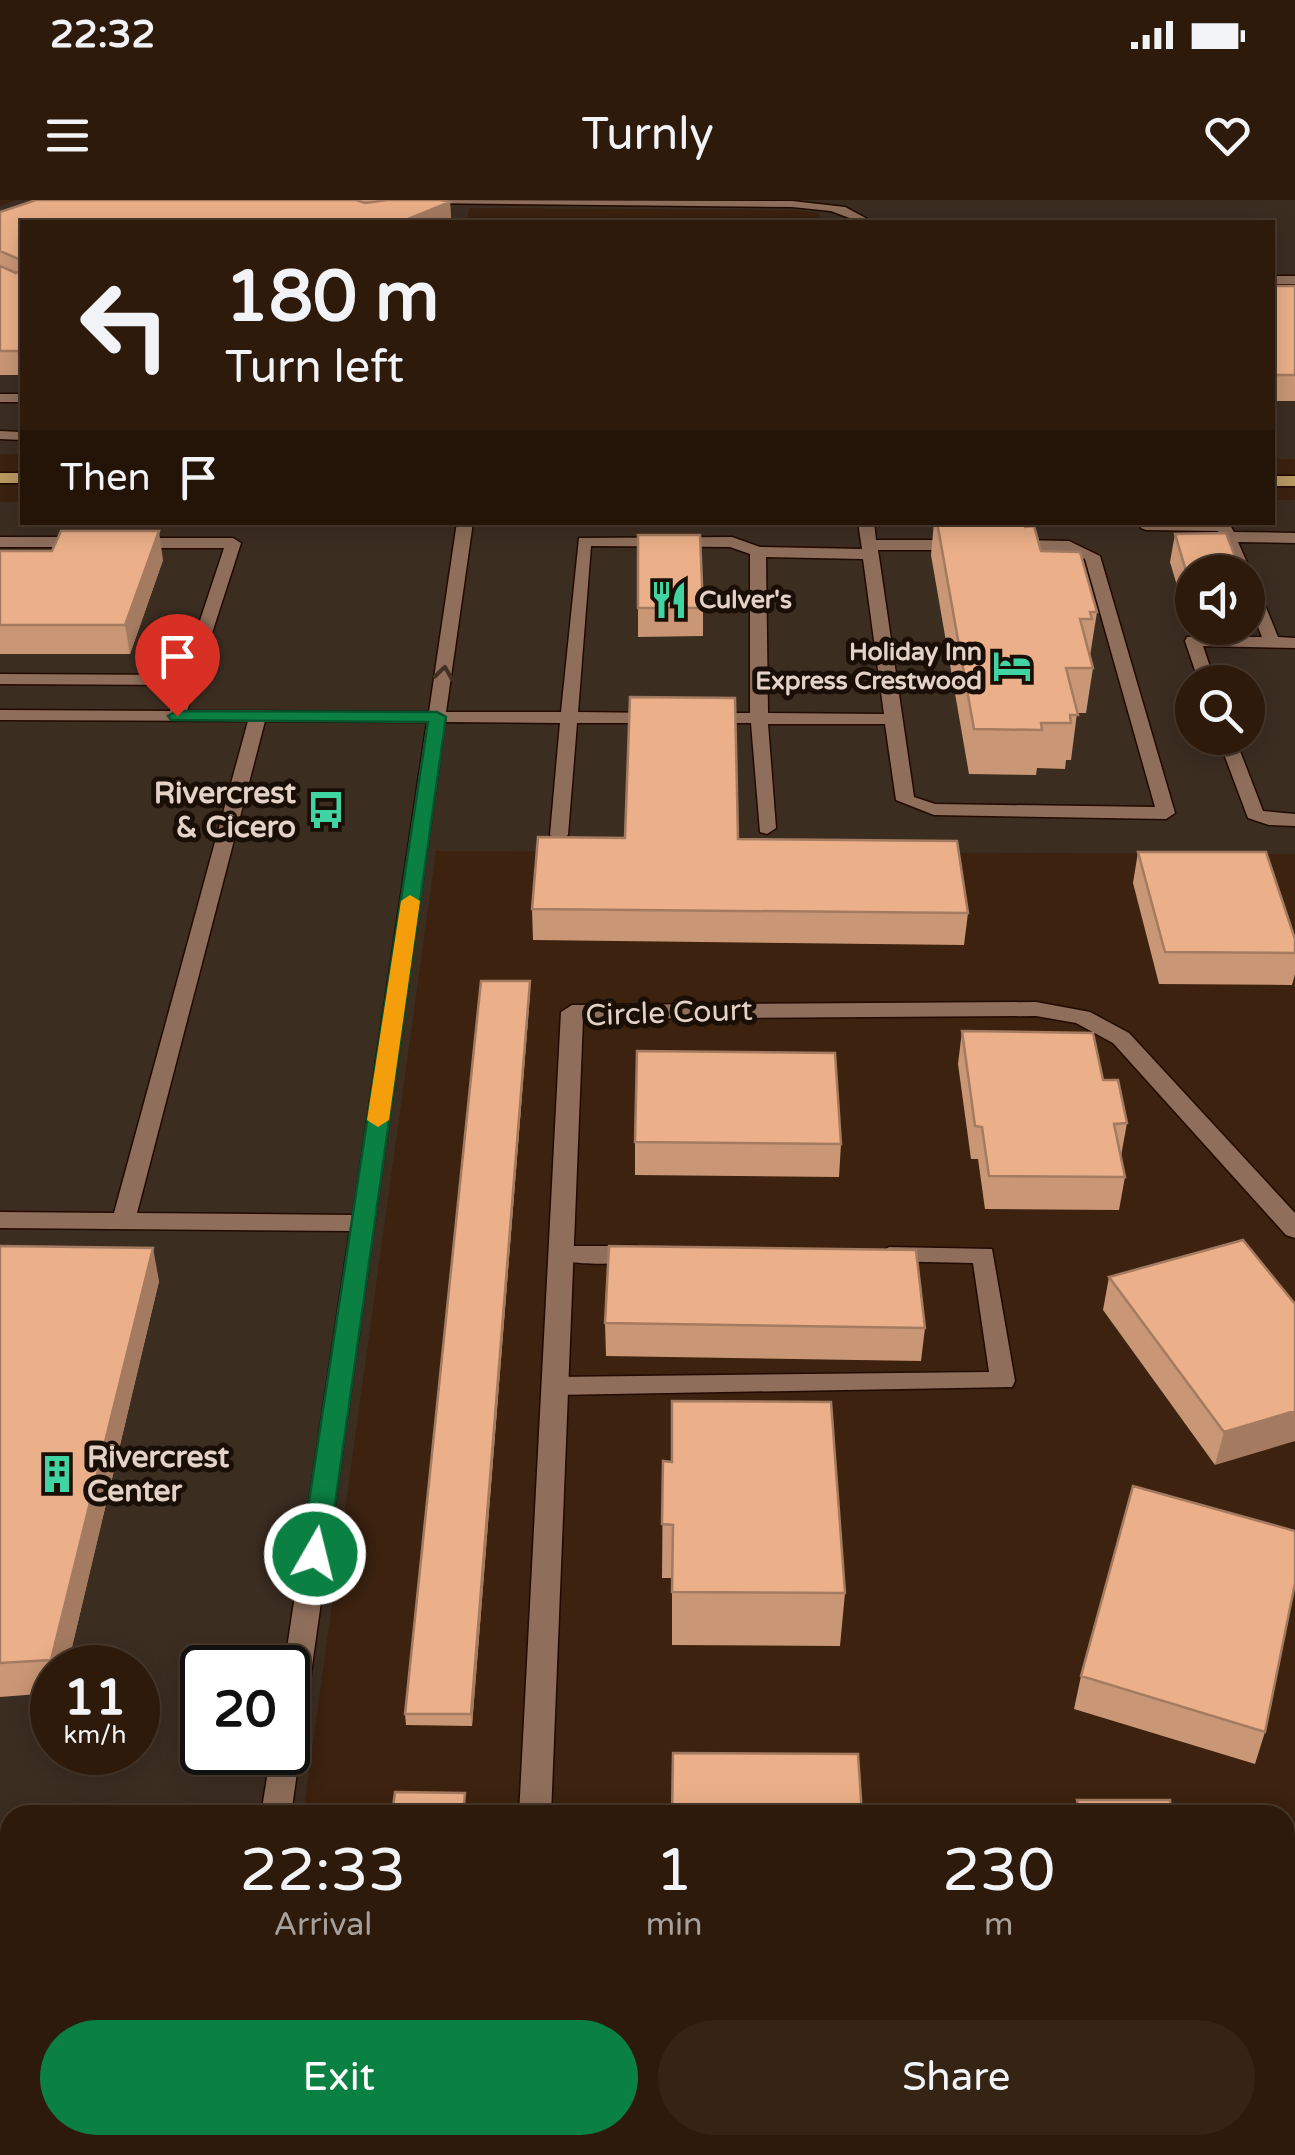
<!DOCTYPE html>
<style>
:root{--surface:#2d1a0b;--page:#352314;--text:#f1f3f6;--muted:#a7a19d;--line:#48382c;--accent:#0b8043}
body{margin:0;font-family:"Varela Round",sans-serif;background:var(--page);color:var(--text);height:100vh;display:flex;flex-direction:column;font-size:38px;white-space:nowrap}
*{box-sizing:border-box;margin:0}
p{font-size:32px;color:var(--muted)}
.icon{flex:none;width:55px;height:55px;fill:none;stroke:currentColor;stroke-width:2;stroke-linecap:round;stroke-linejoin:round}
.map{position:relative;flex:1;overflow:hidden}
.side{position:absolute;left:0px;top:1605px;width:1295px;height:350px;display:flex;flex-direction:column;background:var(--surface);border-radius:30px 30px 0 0;box-shadow:0 5px 25px #0003,0 0 0 2px var(--line)}
.side>*{flex:none}
.banner{position:absolute;left:20px;top:20px;width:1255px;height:305px;border-radius:0px;box-shadow:0 5px 25px #0003,0 0 0 2px var(--line);background:#2d1a0b;color:var(--text);overflow:hidden}
.tools{position:absolute;left:1175px;top:355px;display:grid;gap:20px}
.tools a{display:grid;place-items:center;width:90px;height:90px;border-radius:50%;background:var(--surface);box-shadow:0 5px 25px #0003,0 0 0 2px var(--line);font-size:50px}
.speed{position:absolute;left:30px;top:1445px;display:flex;gap:20px;font-size:50px;font-weight:700;text-align:center}
.speed>*{display:grid;place-content:center;width:130px;height:130px;border-radius:50%;background:var(--surface);box-shadow:0 5px 25px #0003,0 0 0 2px var(--line);line-height:1}
.speed small{font-size:25px;font-weight:400}
.speed .limit{border:5px solid #111;border-radius:15px;background:#fff;color:#111}
.pin{position:absolute;display:grid;place-items:center;width:85px;height:85px;color:#fff;margin:-102px -42px;border-radius:50% 50% 50% 0;rotate:-45deg;box-shadow:0 0 10px #0007}
.pin .icon{rotate:45deg}
.me{position:absolute;width:110px;margin:-55px;rotate:8deg;stroke-linejoin:round;filter:drop-shadow(0 0 8px #0008)}
.turn{display:flex;align-items:center;gap:35px;height:210px;padding:0 40px;font-size:45px}
.turn .icon{width:130px;height:130px;stroke-width:2.5}
.turn b{display:block;font-size:70px;line-height:85px}
.then{display:flex;align-items:center;height:95px;padding:0 40px;background:#0003;gap:20px;font-size:38px}
.eta{display:flex;justify-content:space-evenly;align-items:center;height:170px;text-align:center}
.eta b{font-size:60px;font-weight:600;line-height:70px}
.cta{display:flex;gap:20px;margin-top:auto;padding:20px 40px}
.cta a{flex:1;height:115px;border-radius:60px;background:var(--accent);color:#fff;font-size:40px;font-weight:600;line-height:115px;text-align:center}
.cta a+a{background:var(--page);color:var(--text)}
.status{display:flex;justify-content:space-between;align-items:center;height:70px;padding:0 50px;background:var(--surface);direction:ltr}
.status svg{height:28px;fill:currentColor}
header{display:flex;justify-content:space-between;align-items:center;height:130px;padding:0 40px;background:var(--surface);font-size:45px;font-weight:600}
.map>svg:first-child{display:block}
.commercial{fill:#3c2d21;fill-rule:evenodd}
.lines{fill:none;stroke-linecap:round;stroke-linejoin:round}
.lane-casing{stroke:#220a00;stroke-width:3}
.street-casing{stroke:#220a00;stroke-width:3}
.primary-casing{stroke:#220a00;stroke-width:3}
.lane{fill:#8f6f5b;fill-rule:evenodd}
.street{fill:#8f6f5b;fill-rule:evenodd}
.primary{fill:#bb9a61;fill-rule:evenodd}
.wall{fill:#ca9776}
.shaded-wall{fill:#a47b60}
.building{fill:#ebb089;stroke:#a47b60;stroke-width:2.5}
.oneway{stroke:#433124}
.route{fill:#0b8043;stroke:#07532c;stroke-width:2.5}
.slow{fill:#f59e0b}
.labels{text-anchor:middle;dominant-baseline:central;stroke-width:10;stroke-linejoin:round;paint-order:stroke}
.far-poi-label{font-size:25px;font-weight:bold;fill:#e4d2c7;stroke:#1a0f07;text-anchor:start}
.poi-label{font-size:30px;font-weight:bold;fill:#e4d2c7;stroke:#1a0f07;text-anchor:end}
.street-label{font-size:30px;fill:#e4d2c7;stroke:#1a0f07}
</style>
<div class="status"><b>22:32</b><svg viewBox="0 0 49 12"><path d="M0 12V9h3v3zM5 12V6h3v6zM10 12V3h3v9zM15 12V0h3v12zM26 1h20v11H26zM47 4h2v5h-2z"/></svg></div>
<header><svg class="icon" aria-label="menu" viewBox="0 0 24 24"><path d="M4 6h16M4 12h16M4 18h16"/></svg>Turnly<svg class="icon" aria-label="heart" viewBox="0 0 24 24"><path d="M12 20l-8-8c-3-5 5-10 8-4 3-6 11-1 8 4z"/></svg></header>
<div class="map">
<svg width="1295" height="1955" viewBox="0 0 1295 1955">
<rect width="100%" height="100%" fill="#3c220f"/>
<path class="commercial" d="M 16,0 L 1295,0 L 1295,259 L 1273,259 L 1272,22 L 820,22 L 819,13 L 792,10 L 470,8 L 466,22 L 22,22 L 22,254 L 0,254 L 0,6 Z
M 1273,300 L 1295,300 L 1295,654 L 436,651 L 303,1615 L 10,1615 L 10,1945 L 258,1945 L 256,1955 L 0,1955 L 0,302 L 22,302 L 22,322 L 1272,322 ZM 1192,372 L 1248,372 L 1248,428 L 1192,428 ZM 1192,482 L 1248,482 L 1248,538 L 1192,538 ZM 52,1468 L 138,1468 L 138,1552 L 52,1552 ZM 202,1468 L 288,1468 L 288,1552 L 202,1552 Z"/>
<g class="lines">
<g class="lane-casing">
<path id="lane" d="M 415,0 L 792,1 L 845,7 L 873,22 L 860,22 L 831,11 L 792,7 L 421,3 Z
M 1272,76 L 1295,76 L 1295,84 L 1272,84 Z
M 0,194 L 22,194 L 22,202 L 0,202 Z
M 0,231 L 22,232 L 22,240 L 0,239 Z
M 457,322 L 473,322 L 446,512 L 561,512 L 579,338 L 732,337 L 760,347 L 862,349 L 858,322 L 874,322 L 876,340 L 962,340 L 970,345 L 962,350 L 878,350 L 914,597 L 935,604 L 1155,607 L 1085,359 L 1067,351 L 1009,350 L 1001,345 L 1009,340 L 1069,341 L 1100,356 L 1175,613 L 1166,619 L 934,615 L 896,600 L 885,524 L 768,524 L 776,628 L 767,634 L 760,632 L 751,523 L 705,523 L 696,518 L 705,513 L 750,513 L 750,354 L 730,347 L 591,346 L 578,512 L 658,513 L 667,518 L 658,523 L 577,523 L 568,635 L 559,641 L 550,635 L 560,523 L 445,522 L 291,1615 L 261,1615 L 271,1552 L 288,1552 L 288,1468 L 284,1468 L 350,1031 L 0,1028 L 0,1012 L 114,1013 L 248,521 L 0,520 L 0,510 L 170,511 L 179,485 L 0,484 L 0,474 L 182,475 L 224,348 L 133,348 L 125,343 L 133,338 L 233,338 L 241,343 L 187,511 L 429,512 ZM 766,357 L 863,359 L 884,514 L 768,513 ZM 265,521 L 427,522 L 353,1015 L 137,1013 Z
M 1140,322 L 1228,322 L 1234,332 L 1295,333 L 1295,343 L 1238,342 L 1251,372 L 1248,376 L 1248,372 L 1235,372 L 1218,331 L 1146,330 L 1141,328 Z
M 0,337 L 86,337 L 94,342 L 86,347 L 0,347 Z
M 1248,378 L 1256,383 L 1278,437 L 1295,438 L 1295,448 L 1203,446 L 1215,482 L 1199,482 L 1185,441 L 1187,437 L 1262,437 L 1248,402 Z
M 1218,538 L 1235,538 L 1263,611 L 1295,614 L 1295,626 L 1269,625 L 1248,618 Z
M 561,1046 L 637,1046 L 649,1054 C 639,1067 559,1067 549,1054 Z
M 889,1047 L 992,1049 L 1015,1181 L 1012,1187 L 555,1195 L 546,1192 L 543,1186 L 546,1180 L 555,1177 L 989,1172 L 973,1063 L 881,1061 L 877,1055 Z
M 0,1687 L 10,1687 L 10,1715 L 0,1715 Z
M 210,1945 L 244,1945 L 243,1955 L 209,1955 Z"/>
</g>
<g class="street-casing">
<path id="street" d="M 1036,802 L 1090,812 L 1129,833 L 1295,1013 L 1295,1038 L 1286,1035 L 1113,843 L 1076,823 L 1036,816 L 583,819 L 551,1615 L 519,1615 L 561,812 L 572,805 Z
M 503,1945 L 539,1945 L 539,1955 L 501,1955 Z"/>
</g>
<g class="primary-casing">
<path id="primary" d="M 0,273 L 22,273 L 22,283 L 0,283 Z
M 1272,276 L 1295,276 L 1295,286 L 1272,286 Z"/>
</g>
<use href="#lane" class="lane"/>
<use href="#street" class="street"/>
<use href="#primary" class="primary"/>
</g>
<path class="wall" d="M 36,0 L 441,0 L 450,2 L 451,22 L 22,22 L 22,175 L 0,175 L 0,12 Z
M 1272,86 L 1295,86 L 1295,201 L 1272,201 Z
M 934,322 L 1024,322 L 1041,351 L 1097,412 L 1090,456 L 1093,468 L 1086,513 L 1077,513 L 1071,560 L 1066,560 L 1065,569 L 1037,568 L 1036,575 L 969,574 L 931,355 Z
M 1175,334 L 1192,372 L 1192,413 L 1185,413 L 1170,362 Z
M 638,335 L 703,408 L 703,436 L 638,437 Z
M 0,351 L 52,351 L 163,360 L 130,454 L 0,454 Z
M 738,639 L 968,713 L 964,745 L 533,740 L 532,709 Z
M 1138,652 L 1295,739 L 1295,774 L 1292,785 L 1159,784 L 1133,683 Z
M 530,793 L 472,1526 L 406,1525 L 405,1514 Z
M 962,831 L 1103,880 L 1127,923 L 1121,956 L 1125,977 L 1119,1010 L 985,1009 L 978,959 L 971,959 L 958,864 Z
M 635,942 L 841,944 L 839,977 L 635,975 Z
M 0,1046 L 159,1081 L 67,1468 L 52,1468 L 52,1493 L 0,1497 Z
M 1109,1077 L 1295,1104 L 1215,1265 L 1103,1110 Z
M 605,1123 L 925,1128 L 921,1161 L 606,1156 Z
M 663,1261 L 845,1393 L 840,1446 L 672,1445 L 672,1378 L 662,1378 Z
M 1081,1476 L 1265,1532 L 1255,1564 L 1074,1509 Z
M 1285,1698 L 1295,1741 L 1295,1812 L 1286,1835 Z"/>
<path class="shaded-wall" d="M 450,2 L 451,22 L 401,22 Z
M 159,331 L 163,360 L 130,454 L 125,425 Z
M 530,781 L 530,793 L 472,1526 L 471,1514 Z
M 153,1048 L 159,1081 L 67,1468 L 53,1468 L 51,1460 Z
M 1295,1211 L 1295,1241 L 1215,1265 L 1224,1232 Z"/>
<path class="building" d="M 36,0 L 356,0 L 365,3 L 387,0 L 441,0 L 450,2 L 401,22 L 22,22 L 22,151 L 0,151 L 0,66 L 16,73 L 21,70 L 21,60 L 0,51 L 0,12 Z
M 1272,86 L 1295,86 L 1295,175 L 1272,175 Z
M 937,322 L 1024,322 L 1025,327 L 1034,326 L 1041,351 L 1080,352 L 1097,412 L 1090,412 L 1092,419 L 1080,419 L 1093,468 L 1066,468 L 1078,515 L 1070,515 L 1071,523 L 1041,523 L 1042,530 L 974,529 Z
M 61,331 L 159,331 L 125,425 L 0,425 L 0,351 L 52,351 Z
M 1226,333 L 1241,372 L 1192,372 L 1192,384 L 1190,384 L 1175,334 Z
M 638,335 L 700,335 L 703,408 L 638,408 Z
M 630,497 L 735,498 L 738,639 L 957,641 L 968,713 L 532,709 L 538,637 L 625,638 Z
M 1138,652 L 1266,652 L 1295,739 L 1295,753 L 1165,752 Z
M 481,781 L 530,781 L 471,1514 L 405,1514 Z
M 962,831 L 1093,833 L 1103,880 L 1118,880 L 1127,923 L 1114,924 L 1125,977 L 989,976 L 982,927 L 975,926 Z
M 637,851 L 835,853 L 841,944 L 635,942 Z
M 1243,1040 L 1295,1104 L 1295,1211 L 1224,1232 L 1109,1077 Z
M 0,1046 L 153,1048 L 51,1460 L 0,1463 Z
M 609,1046 L 916,1050 L 925,1128 L 605,1123 Z
M 672,1201 L 831,1202 L 845,1393 L 672,1392 L 673,1325 L 662,1324 L 663,1261 L 672,1262 Z
M 1133,1286 L 1295,1331 L 1295,1383 L 1265,1532 L 1081,1476 Z
M 673,1553 L 858,1554 L 862,1615 L 672,1615 Z
M 395,1592 L 465,1593 L 463,1615 L 392,1615 Z
M 1077,1600 L 1170,1600 L 1171,1610 L 1264,1609 L 1266,1615 L 986,1615 L 985,1609 L 1079,1609 Z
M 1285,1698 L 1295,1741 L 1295,1785 L 1285,1785 Z
M 355,1945 L 435,1945 L 434,1955 L 354,1955 Z"/>
<defs><path id="oneway-chevron" d="M-2-3.5L2.5 0L-2 3.5" fill="none" stroke-width="1.6" stroke-linecap="round" stroke-linejoin="round" transform="scale(2.5)"/></defs>
<use class="oneway" href="#oneway-chevron" transform="translate(444 473) rotate(-82)"/>
<path class="route" d="M 177,511 L 437,512 L 446,517 L 328,1354 L 324,1362 L 315,1365 L 305,1362 L 301,1354 L 428,522 L 171,520 L 168,516 Z"/>
<path class="slow" d="M 410,695 L 420,701 L 389,920 L 378,927 L 367,920 L 401,701 Z"/>
<defs>
<g id="restaurant-bare" transform="scale(3)"><path d="M-5-6h1v4h1v-4h1v4h1v-4h1v5L-1.5 .5V6h-2V.5L-5-1ZM5-6V6H3V1.5H1.5Q1.5-4 5-6Z" fill="#3fd4a2" stroke="#1a0f07" stroke-width="2.5" paint-order="stroke"/></g>
<g id="hotel-bare" transform="scale(3)"><path d="M-6-4.5h1.5V1H6V5H4.5V3h-9V5H-6ZM-4 0a1.8 1.8 0 1 1 3.6 0ZM.5 0V-2.5h3Q6-2.5 6 0Z" fill="#3fd4a2" stroke="#1a0f07" stroke-width="2.5" paint-order="stroke"/></g>
<g id="bus-bare" transform="scale(3)"><path d="M-5-6H5V4H4V6H2V4H-2V6H-4V4H-5ZM-3.5-4V0h7V-4ZM-3.5 1.2v1.5H-2V1.2ZM2 1.2v1.5H3.5V1.2Z" fill="#3fd4a2" stroke="#1a0f07" stroke-width="2.5" paint-order="stroke"/></g>
<g id="building-bare" transform="scale(3)"><path d="M-4-6H4V6H1V3H-1V6H-4ZM-2.5-4.3h1.7v1.8h-1.7ZM.8-4.3h1.7v1.8H.8ZM-2.5-1h1.7V.8h-1.7ZM.8-1h1.7V.8H.8Z" fill="#3fd4a2" stroke="#1a0f07" stroke-width="2.5" paint-order="stroke"/></g>
</defs>
<g fill-rule="evenodd">
<use href="#restaurant-bare" x="669" y="400"/>
<use href="#hotel-bare" x="1012" y="466"/>
<use href="#bus-bare" x="326" y="610"/>
<use href="#building-bare" x="57" y="1274"/>
</g>
<g class="labels">
<g class="far-poi-label">
<text x="699" y="400">Culver's</text>
<text x="982" y="452" text-anchor="end">Holiday Inn<tspan x="982" dy="29">Express Crestwood</tspan></text>
</g>
<g class="poi-label">
<text x="296" y="593">Rivercrest<tspan x="296" dy="34">&amp; Cicero</tspan></text>
<text x="87" y="1257" text-anchor="start">Rivercrest<tspan x="87" dy="34">Center</tspan></text>
</g>
<g class="street-label">
<text transform="translate(669 813) rotate(-2)">Circle Court</text>
</g>
</g>
</svg>
<div class="tools">
<a><svg class="icon" aria-label="sound" viewBox="0 0 24 24"><path d="M4 9h4l5-4v14l-5-4H4zM17 9q2 3 0 6"/></svg></a>
<a><svg class="icon" aria-label="search" viewBox="0 0 24 24"><circle cx="10" cy="10" r="6"/><path d="M15 15l6 6"/></svg></a>
</div>
<div class="speed"><div>11<small>km/h</small></div><div class="limit">20</div></div>
<div class="pin" style="left:177px;top:516px;background:#d93025"><svg class="icon" aria-label="arrive" viewBox="0 0 24 24"><path d="M6 21V4h12l-3 4 3 4H6"/></svg></div>
<svg class="me" style="left:315px;top:1354px" viewBox="-20 -20 40 40"><circle r="17" fill="#0b8043" stroke="#fff" stroke-width="3"/><path d="M0-11L8 9 0 5-8 9z" fill="#fff"/></svg>
<div class="banner">
<div class="turn"><svg class="icon" aria-label="left" viewBox="0 0 24 24"><path d="M17 20v-9H6M10 6l-5 5 5 5"/></svg><div><b>180 m</b>Turn left</div></div>
<div class="then">Then<svg class="icon" aria-label="arrive" viewBox="0 0 24 24"><path d="M6 21V4h12l-3 4 3 4H6"/></svg></div>
</div>
<section class="side">
<div class="eta">
<div><b>22:33</b><p>Arrival</p></div>
<div><b>1</b><p>min</p></div>
<div><b>230</b><p>m</p></div>
</div>
<div class="cta"><a>Exit</a><a>Share</a></div>
</section>
</div>
